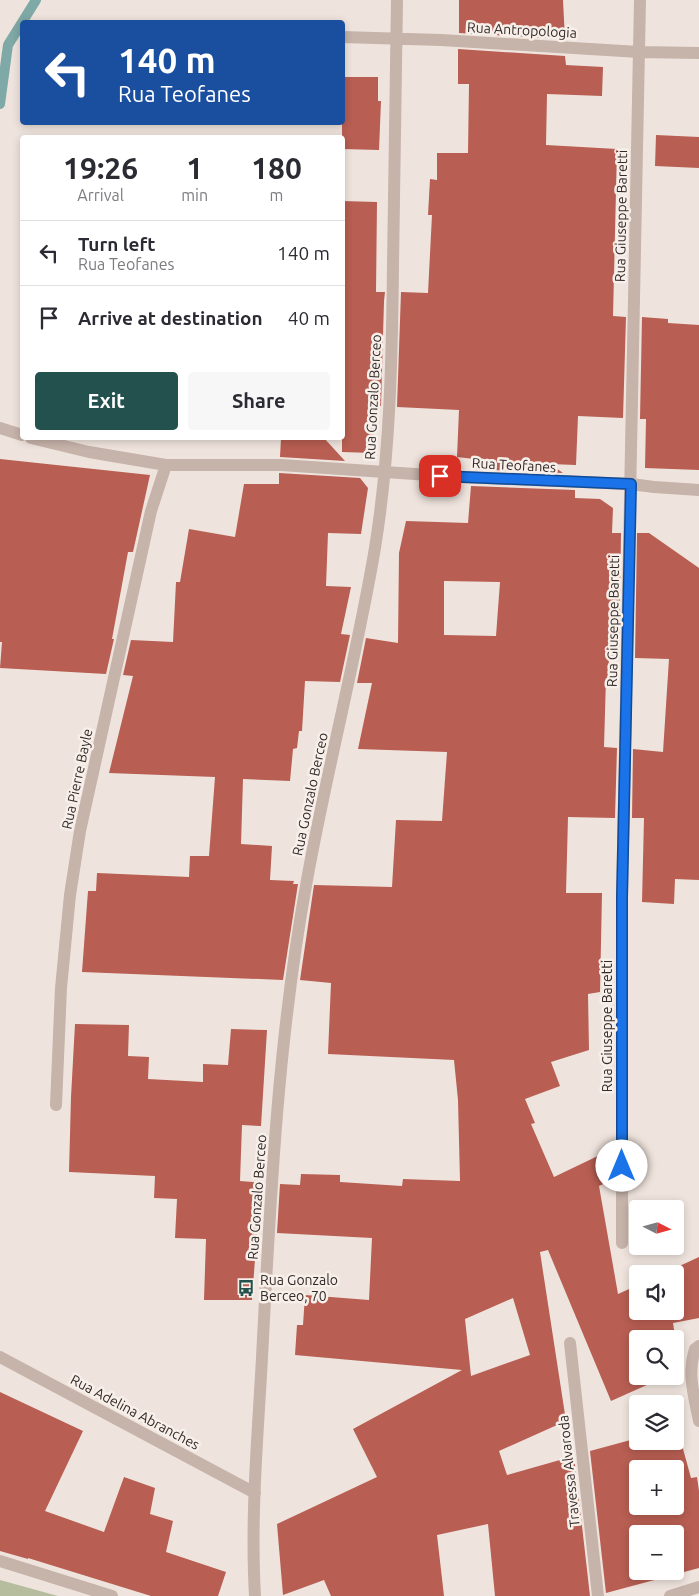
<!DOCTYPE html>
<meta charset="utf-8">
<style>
:root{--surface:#fff;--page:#f7f7f7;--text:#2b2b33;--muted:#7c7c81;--line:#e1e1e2;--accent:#23514e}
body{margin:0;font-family:Ubuntu,sans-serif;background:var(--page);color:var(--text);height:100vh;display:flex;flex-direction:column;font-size:19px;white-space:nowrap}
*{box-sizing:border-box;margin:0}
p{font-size:16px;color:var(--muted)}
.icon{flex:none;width:28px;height:28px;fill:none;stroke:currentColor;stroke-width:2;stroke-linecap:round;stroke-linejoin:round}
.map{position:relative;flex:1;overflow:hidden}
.drawer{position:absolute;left:20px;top:135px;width:325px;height:305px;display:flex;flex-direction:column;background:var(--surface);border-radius:5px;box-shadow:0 2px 8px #0003}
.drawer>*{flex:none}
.hud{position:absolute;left:20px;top:20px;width:325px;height:105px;border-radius:5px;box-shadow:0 2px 8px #0003;background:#1a4fa0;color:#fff;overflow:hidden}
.needle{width:32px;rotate:96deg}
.controls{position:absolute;left:629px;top:1200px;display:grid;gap:10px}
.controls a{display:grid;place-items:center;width:55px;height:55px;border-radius:5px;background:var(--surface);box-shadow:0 2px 8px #0003;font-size:25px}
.pin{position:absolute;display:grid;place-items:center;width:42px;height:42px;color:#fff;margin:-21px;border-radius:10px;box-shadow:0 2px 8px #0006}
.me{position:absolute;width:55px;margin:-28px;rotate:0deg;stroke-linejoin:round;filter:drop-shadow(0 0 4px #0008)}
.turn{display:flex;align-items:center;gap:18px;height:105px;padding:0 15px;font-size:22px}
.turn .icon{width:65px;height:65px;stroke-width:2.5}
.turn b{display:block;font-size:35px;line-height:42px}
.eta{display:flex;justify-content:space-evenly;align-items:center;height:85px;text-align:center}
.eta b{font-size:30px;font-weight:700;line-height:35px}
.button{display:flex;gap:10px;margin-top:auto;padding:10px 15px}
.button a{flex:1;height:58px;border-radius:5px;background:var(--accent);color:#fff;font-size:20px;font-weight:700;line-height:58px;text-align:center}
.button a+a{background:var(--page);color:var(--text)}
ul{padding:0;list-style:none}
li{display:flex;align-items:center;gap:15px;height:65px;padding:0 15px;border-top:1px solid var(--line)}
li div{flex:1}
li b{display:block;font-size:19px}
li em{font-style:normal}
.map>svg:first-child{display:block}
.green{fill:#b6bd9f}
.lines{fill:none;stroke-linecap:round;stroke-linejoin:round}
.stream{stroke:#7fa9a6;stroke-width:10}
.building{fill:#b85e52;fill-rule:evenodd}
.minor{stroke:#c6b3aa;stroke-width:12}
.route-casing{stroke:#114b97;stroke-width:12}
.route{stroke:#1a73e8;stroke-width:9}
.labels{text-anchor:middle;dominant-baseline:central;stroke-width:5;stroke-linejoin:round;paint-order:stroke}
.street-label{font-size:14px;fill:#342b29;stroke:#f7efe9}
.poi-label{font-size:14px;fill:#342b29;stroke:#f7efe9;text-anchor:start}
</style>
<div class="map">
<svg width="699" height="1596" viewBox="0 0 699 1596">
<rect width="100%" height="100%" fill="#efe4dd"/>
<path class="green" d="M 0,1580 L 58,1596 L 0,1596 Z"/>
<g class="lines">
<path class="stream" d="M 0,104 L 8,45 L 36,0"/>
</g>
<path class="building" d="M 459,0 L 563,0 L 565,39 L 459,33 Z
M 458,49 L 565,56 L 566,65 L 603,67 L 602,96 L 547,94 L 546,145 L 617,149 L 613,316 L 626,317 L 623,418 L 578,416 L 576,465 L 550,464 L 563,473 L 473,469 L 474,459 L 457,457 L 459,410 L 397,407 L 401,292 L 428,293 L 432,215 L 428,215 L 430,179 L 437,180 L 437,153 L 468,153 L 469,84 L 458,84 Z
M 342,77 L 378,77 L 378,101 L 381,101 L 379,150 L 342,149 Z
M 656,135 L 699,137 L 699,168 L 655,166 Z
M 342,201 L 377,202 L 376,292 L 385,292 L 384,301 L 381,406 L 374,406 L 373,453 L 342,452 Z
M 642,317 L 668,319 L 668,323 L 699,325 L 699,470 L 645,468 L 646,419 L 640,419 Z
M 281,438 L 324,438 L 345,461 L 280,457 Z
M 0,459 L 150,475 L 133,552 L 128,552 L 112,639 L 114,639 L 106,674 L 0,668 L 2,642 L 0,642 Z
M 279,473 L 360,478 L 368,488 L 361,534 L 328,533 L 326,586 L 351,587 L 341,634 L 350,635 L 340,682 L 305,681 L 302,731 L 299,731 L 297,748 L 293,749 L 290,781 L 243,779 L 241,844 L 272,846 L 270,880 L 294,881 L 293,884 L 298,884 L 283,980 L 82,972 L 88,891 L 96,891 L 97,873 L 189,877 L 190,856 L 209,856 L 215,777 L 109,773 L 133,676 L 123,675 L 131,640 L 173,642 L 176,582 L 180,582 L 189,529 L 235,537 L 244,484 L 279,484 Z
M 471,486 L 575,490 L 575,498 L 600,499 L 613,508 L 612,533 L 621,533 L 619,657 L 609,657 L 608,679 L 606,678 L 604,747 L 617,748 L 615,818 L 568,817 L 566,893 L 602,893 L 600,992 L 588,994 L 589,1050 L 551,1062 L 560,1086 L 525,1099 L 535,1123 L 531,1124 L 554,1177 L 604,1153 L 608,1182 L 599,1186 L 618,1294 L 638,1285 L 638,1311 L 675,1311 L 675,1274 L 662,1274 L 699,1257 L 699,1318 L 673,1323 L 680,1370 L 675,1373 L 675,1339 L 638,1339 L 638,1376 L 667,1376 L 611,1401 L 548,1250 L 540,1252 L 566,1421 L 499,1451 L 507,1475 L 574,1456 L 590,1596 L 495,1596 L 488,1524 L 437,1535 L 444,1596 L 331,1596 L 324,1580 L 283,1595 L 277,1524 L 377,1477 L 353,1429 L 462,1370 L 295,1355 L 297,1325 L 303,1325 L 305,1295 L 369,1300 L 372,1238 L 277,1233 L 280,1184 L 300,1185 L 301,1174 L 340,1175 L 340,1182 L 402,1186 L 403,1179 L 460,1181 L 458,1100 L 454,1060 L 328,1054 L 331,983 L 300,980 L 314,885 L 392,887 L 396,820 L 442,821 L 447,752 L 358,749 L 372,683 L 357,683 L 366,638 L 398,643 L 399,553 L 406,521 L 468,523 ZM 444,581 L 500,582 L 496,636 L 444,635 ZM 513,1298 L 530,1355 L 471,1376 L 465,1319 Z
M 637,533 L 649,533 L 699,568 L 699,880 L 675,879 L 674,904 L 642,902 L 644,818 L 632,818 L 633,749 L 663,752 L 669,659 L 635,658 Z
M 75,1024 L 129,1025 L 128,1056 L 149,1057 L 148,1079 L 203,1082 L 203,1064 L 228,1065 L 231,1029 L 267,1030 L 261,1126 L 242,1125 L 240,1181 L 264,1183 L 261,1232 L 257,1232 L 252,1300 L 204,1300 L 206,1239 L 175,1238 L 177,1199 L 154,1198 L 155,1176 L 69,1172 L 71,1097 Z
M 0,1392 L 83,1431 L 45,1511 L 104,1532 L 124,1477 L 155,1488 L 150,1514 L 173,1521 L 166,1552 L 226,1572 L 218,1596 L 151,1596 L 28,1558 L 28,1559 L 0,1551 Z
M 677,1427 L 691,1478 L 697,1477 L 699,1491 L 699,1568 L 606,1593 L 590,1451 L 638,1438 L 638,1441 L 675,1441 L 675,1428 ZM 638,1469 L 675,1469 L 675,1506 L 638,1506 ZM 638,1534 L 675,1534 L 675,1571 L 638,1571 Z"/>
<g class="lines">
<path class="minor" d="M 342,37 L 441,40 L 639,52 L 699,53
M 0,428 L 22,435
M 31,438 L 89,452 L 166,465 L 281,465 L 459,477 L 631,484 L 654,487 L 699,490
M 56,1105 L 61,988 L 70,895 L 80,831 L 151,511 L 166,465
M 622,1243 L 622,897 L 640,0
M 570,1343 L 598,1596
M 699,1346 L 695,1349 C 687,1374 694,1395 699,1421
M 0,1357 L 255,1493
M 0,1561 L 112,1596
M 255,1596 C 250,1510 259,1424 263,1338 C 271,1185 279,1031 307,880 C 327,769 356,660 375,548 C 390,455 392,360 393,266 C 395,178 395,89 397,0
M 670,1596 L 699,1587"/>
</g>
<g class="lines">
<g class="route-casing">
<path id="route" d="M 440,476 L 631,484 L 622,897 L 622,1166"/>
</g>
<use href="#route" class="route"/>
</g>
<defs>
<g id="bus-bare" transform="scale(1.35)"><path d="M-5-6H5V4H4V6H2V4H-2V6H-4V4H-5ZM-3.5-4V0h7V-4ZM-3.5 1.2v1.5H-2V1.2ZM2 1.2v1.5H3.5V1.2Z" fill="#23514e" stroke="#f7efe9" stroke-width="2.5" paint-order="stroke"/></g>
</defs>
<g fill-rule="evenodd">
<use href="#bus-bare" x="246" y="1288"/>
</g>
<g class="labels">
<g class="street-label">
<text transform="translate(522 30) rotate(3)">Rua Antropologia</text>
<text transform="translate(621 216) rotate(-89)">Rua Giuseppe Baretti</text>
<text transform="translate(373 397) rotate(-87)">Rua Gonzalo Berceo</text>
<text transform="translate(514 465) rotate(3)">Rua Teofanes</text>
<text transform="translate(613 621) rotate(-89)">Rua Giuseppe Baretti</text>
<text transform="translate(77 779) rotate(-78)">Rua Pierre Bayle</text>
<text transform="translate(310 794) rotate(-78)">Rua Gonzalo Berceo</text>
<text transform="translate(607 1026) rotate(-90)">Rua Giuseppe Baretti</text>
<text transform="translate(257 1197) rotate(-86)">Rua Gonzalo Berceo</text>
<text transform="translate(135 1412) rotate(28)">Rua Adelina Abranches</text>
<text transform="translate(569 1471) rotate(-96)">Travessa Alvaroda</text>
</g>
<g class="poi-label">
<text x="260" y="1280">Rua Gonzalo<tspan x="260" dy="16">Berceo, 70</tspan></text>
</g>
</g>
</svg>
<div class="controls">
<a><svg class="needle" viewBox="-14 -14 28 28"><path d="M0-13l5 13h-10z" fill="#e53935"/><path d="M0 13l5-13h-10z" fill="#7c7c81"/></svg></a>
<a><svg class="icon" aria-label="sound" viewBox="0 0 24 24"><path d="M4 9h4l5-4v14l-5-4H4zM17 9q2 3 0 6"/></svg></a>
<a><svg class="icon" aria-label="search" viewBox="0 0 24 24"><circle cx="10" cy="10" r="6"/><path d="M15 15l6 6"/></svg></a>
<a><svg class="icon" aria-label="layers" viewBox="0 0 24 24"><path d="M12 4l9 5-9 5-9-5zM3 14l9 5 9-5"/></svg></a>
<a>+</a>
<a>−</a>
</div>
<div class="pin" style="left:440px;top:476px;background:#d93025"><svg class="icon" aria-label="arrive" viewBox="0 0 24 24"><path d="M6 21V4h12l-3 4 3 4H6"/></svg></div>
<svg class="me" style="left:622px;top:1166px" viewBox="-20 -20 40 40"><circle r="19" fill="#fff"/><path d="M0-13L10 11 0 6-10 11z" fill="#1a73e8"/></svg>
<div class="hud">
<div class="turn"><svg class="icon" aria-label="left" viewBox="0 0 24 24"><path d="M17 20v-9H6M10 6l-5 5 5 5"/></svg><div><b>140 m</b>Rua Teofanes</div></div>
</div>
<section class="drawer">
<div class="eta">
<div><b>19:26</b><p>Arrival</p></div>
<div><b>1</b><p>min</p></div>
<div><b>180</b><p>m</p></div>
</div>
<ul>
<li><svg class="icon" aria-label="left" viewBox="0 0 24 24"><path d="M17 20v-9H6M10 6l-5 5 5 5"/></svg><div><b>Turn left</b><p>Rua Teofanes</p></div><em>140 m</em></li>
<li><svg class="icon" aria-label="arrive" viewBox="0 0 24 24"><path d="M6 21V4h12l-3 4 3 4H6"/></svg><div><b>Arrive at destination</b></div><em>40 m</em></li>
</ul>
<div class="button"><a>Exit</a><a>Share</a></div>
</section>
</div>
